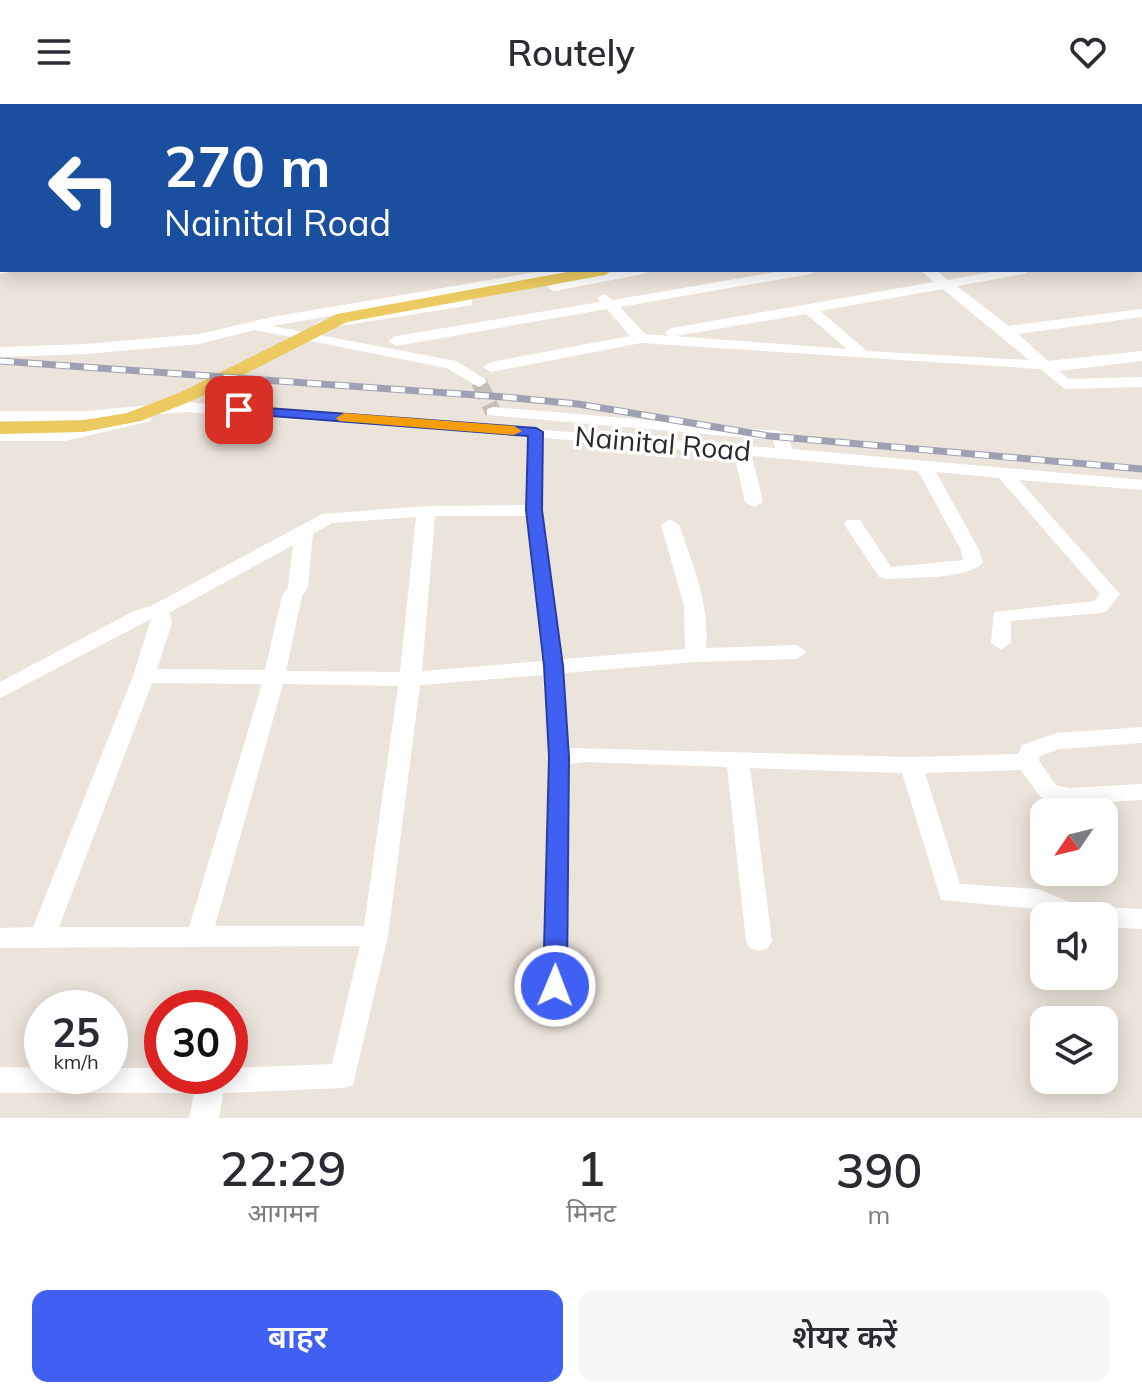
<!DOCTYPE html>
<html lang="hi">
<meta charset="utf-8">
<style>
:root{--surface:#fff;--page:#f7f7f7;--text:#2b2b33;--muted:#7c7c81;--accent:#4060f3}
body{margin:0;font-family:Mulish,"Noto Sans Devanagari",sans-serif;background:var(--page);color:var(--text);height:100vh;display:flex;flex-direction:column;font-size:30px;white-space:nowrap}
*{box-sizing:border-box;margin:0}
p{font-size:26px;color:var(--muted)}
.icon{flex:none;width:44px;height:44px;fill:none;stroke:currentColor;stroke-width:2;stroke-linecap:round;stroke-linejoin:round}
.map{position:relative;height:1014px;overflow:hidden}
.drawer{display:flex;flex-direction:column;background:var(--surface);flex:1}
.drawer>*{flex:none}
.banner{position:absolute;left:0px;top:0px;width:1142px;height:168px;box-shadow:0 4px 20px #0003;background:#1a4fa0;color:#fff;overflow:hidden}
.needle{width:52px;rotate:235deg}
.tools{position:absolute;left:1030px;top:694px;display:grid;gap:16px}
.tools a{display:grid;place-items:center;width:88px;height:88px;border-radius:16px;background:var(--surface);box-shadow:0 4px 20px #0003;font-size:40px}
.speed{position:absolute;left:24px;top:886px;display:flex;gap:16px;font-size:40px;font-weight:700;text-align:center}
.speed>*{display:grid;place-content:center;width:104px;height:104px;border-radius:50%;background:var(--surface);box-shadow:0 4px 20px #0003;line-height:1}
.speed small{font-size:20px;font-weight:400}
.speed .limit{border:12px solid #d22;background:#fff;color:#111}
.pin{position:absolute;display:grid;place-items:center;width:68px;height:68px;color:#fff;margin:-34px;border-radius:16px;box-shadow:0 4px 12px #0006}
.me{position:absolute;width:88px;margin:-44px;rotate:1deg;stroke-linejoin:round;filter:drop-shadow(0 0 6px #0008)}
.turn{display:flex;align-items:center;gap:28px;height:168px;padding:0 32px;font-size:36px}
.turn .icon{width:104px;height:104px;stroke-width:2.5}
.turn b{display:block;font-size:56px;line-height:68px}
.eta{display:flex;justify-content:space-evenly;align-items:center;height:136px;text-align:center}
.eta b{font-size:48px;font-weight:600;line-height:56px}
.action{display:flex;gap:16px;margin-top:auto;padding:16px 32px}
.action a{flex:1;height:92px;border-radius:16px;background:var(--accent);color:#fff;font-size:32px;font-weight:600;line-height:92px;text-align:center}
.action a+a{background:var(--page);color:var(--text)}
header{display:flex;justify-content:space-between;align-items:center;height:104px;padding:0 32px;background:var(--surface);font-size:36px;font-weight:600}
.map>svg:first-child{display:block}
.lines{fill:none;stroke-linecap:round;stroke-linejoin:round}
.minor-tunnel{stroke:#c4bfb7;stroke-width:16;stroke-dasharray:16 8;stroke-linecap:butt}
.minor{fill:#fff;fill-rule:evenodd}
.major{fill:#ebcb60;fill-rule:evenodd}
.rail-casing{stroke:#9ea1b3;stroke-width:7}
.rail{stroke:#fff;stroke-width:5;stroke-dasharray:14;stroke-linecap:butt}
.route{fill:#4060f3;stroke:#2a3e9e;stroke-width:2}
.slow{fill:#f59e0b}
.labels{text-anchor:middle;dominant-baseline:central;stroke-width:7;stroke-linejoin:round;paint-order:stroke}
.street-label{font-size:28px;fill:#292929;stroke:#fff}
</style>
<header><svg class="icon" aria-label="menu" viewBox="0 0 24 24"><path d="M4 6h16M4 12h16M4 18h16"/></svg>Routely<svg class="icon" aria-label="heart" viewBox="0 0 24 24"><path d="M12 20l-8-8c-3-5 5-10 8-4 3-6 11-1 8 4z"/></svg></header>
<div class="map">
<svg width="1142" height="1014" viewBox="0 0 1142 1014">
<rect width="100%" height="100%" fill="#ebe4db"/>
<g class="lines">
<path class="minor-tunnel" d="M 479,278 L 493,308"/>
<path class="minor" d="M 141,0 L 191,0 L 140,2 Z
M 266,0 L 277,0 L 278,2 L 265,2 Z
M 308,0 L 324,0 L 325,2 L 309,2 Z
M 527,0 L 577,0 L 526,2 Z
M 654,0 L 664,0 L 665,2 L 655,2 Z
M 793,0 L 803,0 L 803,2 L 793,2 Z
M 1021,0 L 1051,0 L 1050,2 Z
M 0,6 L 2,6 L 2,12 L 0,12 Z
M 1140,29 L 1142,29 L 1142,36 L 1140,36 Z
M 1140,89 L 1142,90 L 1142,98 L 1140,97 Z
M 1140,139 L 1142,139 L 1140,148 Z
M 0,162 L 2,166 L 9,166 L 7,169 L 0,170 Z
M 548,166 L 580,166 L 573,170 L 272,222 L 456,257 L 485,275 L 487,278 L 479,283 L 446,264 L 255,226 L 199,240 L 86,250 L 0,253 L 0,243 L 86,240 L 199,230 L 272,213 Z
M 622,166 L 651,166 L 644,170 L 554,187 L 547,183 L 554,179 Z
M 787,166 L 818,166 L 811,170 L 620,203 L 645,230 L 668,232 L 665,228 L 672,224 L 934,178 L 920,166 L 936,166 L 948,176 L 1001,166 L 1031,166 L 1024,170 L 957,182 L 1009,222 L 1142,205 L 1142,213 L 1018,230 L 1048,257 L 1142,247 L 1142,257 L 1059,267 L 1069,275 L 1142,273 L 1142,283 L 1065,285 L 1040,265 L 641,239 L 491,268 L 483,263 L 491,258 L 630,232 L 607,205 L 396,242 L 388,237 L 396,232 L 600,198 L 597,194 L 604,190 L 613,196 ZM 943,185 L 1029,256 L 867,247 L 820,207 ZM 806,210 L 847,245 L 675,232 Z
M 467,194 L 472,195 L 472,201 L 321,225 L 314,221 L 321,217 Z
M 184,298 L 775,344 L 773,336 L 487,311 L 487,305 L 493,303 L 780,327 L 788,332 L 792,345 L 1142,376 L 1142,386 L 1019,376 L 1120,490 L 1107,507 L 1100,509 L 1011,517 L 1011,539 L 1001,546 L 991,539 L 994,508 L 1094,497 L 1100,490 L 999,374 L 936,368 L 979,446 L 983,459 C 966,476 910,473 886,475 L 879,473 L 844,420 L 846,416 L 860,416 L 891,463 L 963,456 L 961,446 L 918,367 L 752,352 L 763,398 L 754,403 L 745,398 L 734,350 L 544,334 L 543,406 L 563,555 L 685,545 L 684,502 L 661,421 L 670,415 L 679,421 C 693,460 710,502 706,544 L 797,541 L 807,548 L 797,555 L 695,558 L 564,569 L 570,644 L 911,653 L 1018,650 L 1022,641 L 1057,629 L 1142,623 L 1142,639 L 1059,645 L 1040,652 L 1039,657 L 1056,681 L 1068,684 L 1142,680 L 1142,696 L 1068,700 L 1040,693 L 1021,666 L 925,669 L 960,780 L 1038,785 L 1094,808 L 1104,803 L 1142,805 L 1142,825 L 1104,823 L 1104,812 L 1055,812 L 1036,805 L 941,796 L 902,669 L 750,664 L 772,837 L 768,844 L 759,847 L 750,844 L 746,837 L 727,663 L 584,658 L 570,660 L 568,882 L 564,890 L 555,893 L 546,890 L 542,882 L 548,653 L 543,571 L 420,581 L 388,832 L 353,981 L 343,984 L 223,989 L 219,1014 L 189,1014 L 194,989 L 0,989 L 0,963 L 42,964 L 42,972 L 110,972 L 110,964 L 162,964 L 162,972 L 230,972 L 230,964 L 332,960 L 360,842 L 0,844 L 0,824 L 33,823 L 133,572 L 151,515 L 0,594 L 0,578 L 134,507 L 151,502 L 322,410 L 426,402 L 525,401 L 527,332 L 184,308 L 151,311 L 151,317 L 65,337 L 0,337 L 0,327 L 65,327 L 127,313 L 86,317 L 0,317 L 0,307 L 86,307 ZM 435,412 L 526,412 L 542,557 L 422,567 ZM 416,413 L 400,568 L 286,567 L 302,492 L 308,483 L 313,430 L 332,419 ZM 293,441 L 288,483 L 282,492 L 265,566 L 157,565 L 172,519 L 169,509 ZM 152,579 L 262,580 L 189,823 L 59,823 ZM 283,580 L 398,582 L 364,822 L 215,822 Z"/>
<path class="major" d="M 1140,68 L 1142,68 L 1142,76 L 1140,76 Z
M 578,166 L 613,166 L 605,171 L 347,218 L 194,296 L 141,317 L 84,328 L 0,330 L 0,318 L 84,316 L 127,309 L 181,288 L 337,210 Z"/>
<g class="rail-casing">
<path id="rail" d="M 0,257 L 504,293 L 578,300 L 769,332 L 1142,365"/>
</g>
<use href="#rail" class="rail"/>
</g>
<path class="route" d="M 239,302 L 536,324 L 543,328 L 542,406 L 563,562 L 569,653 L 567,882 L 564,889 L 555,892 L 547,889 L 543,882 L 549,653 L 544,562 L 526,406 L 528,332 L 233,309 L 233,303 Z"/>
<path class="slow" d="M 344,309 L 514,322 L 522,327 L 514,331 L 339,317 L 336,314 Z"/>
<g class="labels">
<g class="street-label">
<text transform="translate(663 339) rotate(5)">Nainital Road</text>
</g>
</g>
</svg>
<div class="tools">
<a><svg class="needle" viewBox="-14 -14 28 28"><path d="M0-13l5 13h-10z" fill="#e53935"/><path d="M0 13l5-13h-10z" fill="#7c7c81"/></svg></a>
<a><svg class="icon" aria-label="sound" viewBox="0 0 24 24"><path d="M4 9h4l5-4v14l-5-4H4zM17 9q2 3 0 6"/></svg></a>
<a><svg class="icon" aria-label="layers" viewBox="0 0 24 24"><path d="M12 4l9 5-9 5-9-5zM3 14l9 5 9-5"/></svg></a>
</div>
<div class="speed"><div>25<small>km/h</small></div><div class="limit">30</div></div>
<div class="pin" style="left:239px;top:306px;background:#d93025"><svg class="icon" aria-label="arrive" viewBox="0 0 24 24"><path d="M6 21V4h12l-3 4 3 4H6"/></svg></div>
<svg class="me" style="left:555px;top:882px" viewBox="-20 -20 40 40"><circle r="17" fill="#4060f3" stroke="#fff" stroke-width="3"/><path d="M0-11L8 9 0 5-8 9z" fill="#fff"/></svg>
<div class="banner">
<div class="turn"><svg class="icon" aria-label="left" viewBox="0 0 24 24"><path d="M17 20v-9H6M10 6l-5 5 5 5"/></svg><div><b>270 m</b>Nainital Road</div></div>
</div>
</div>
<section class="drawer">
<div class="eta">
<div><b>22:29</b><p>आगमन</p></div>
<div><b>1</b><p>मिनट</p></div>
<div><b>390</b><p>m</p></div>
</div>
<div class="action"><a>बाहर</a><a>शेयर करें</a></div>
</section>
